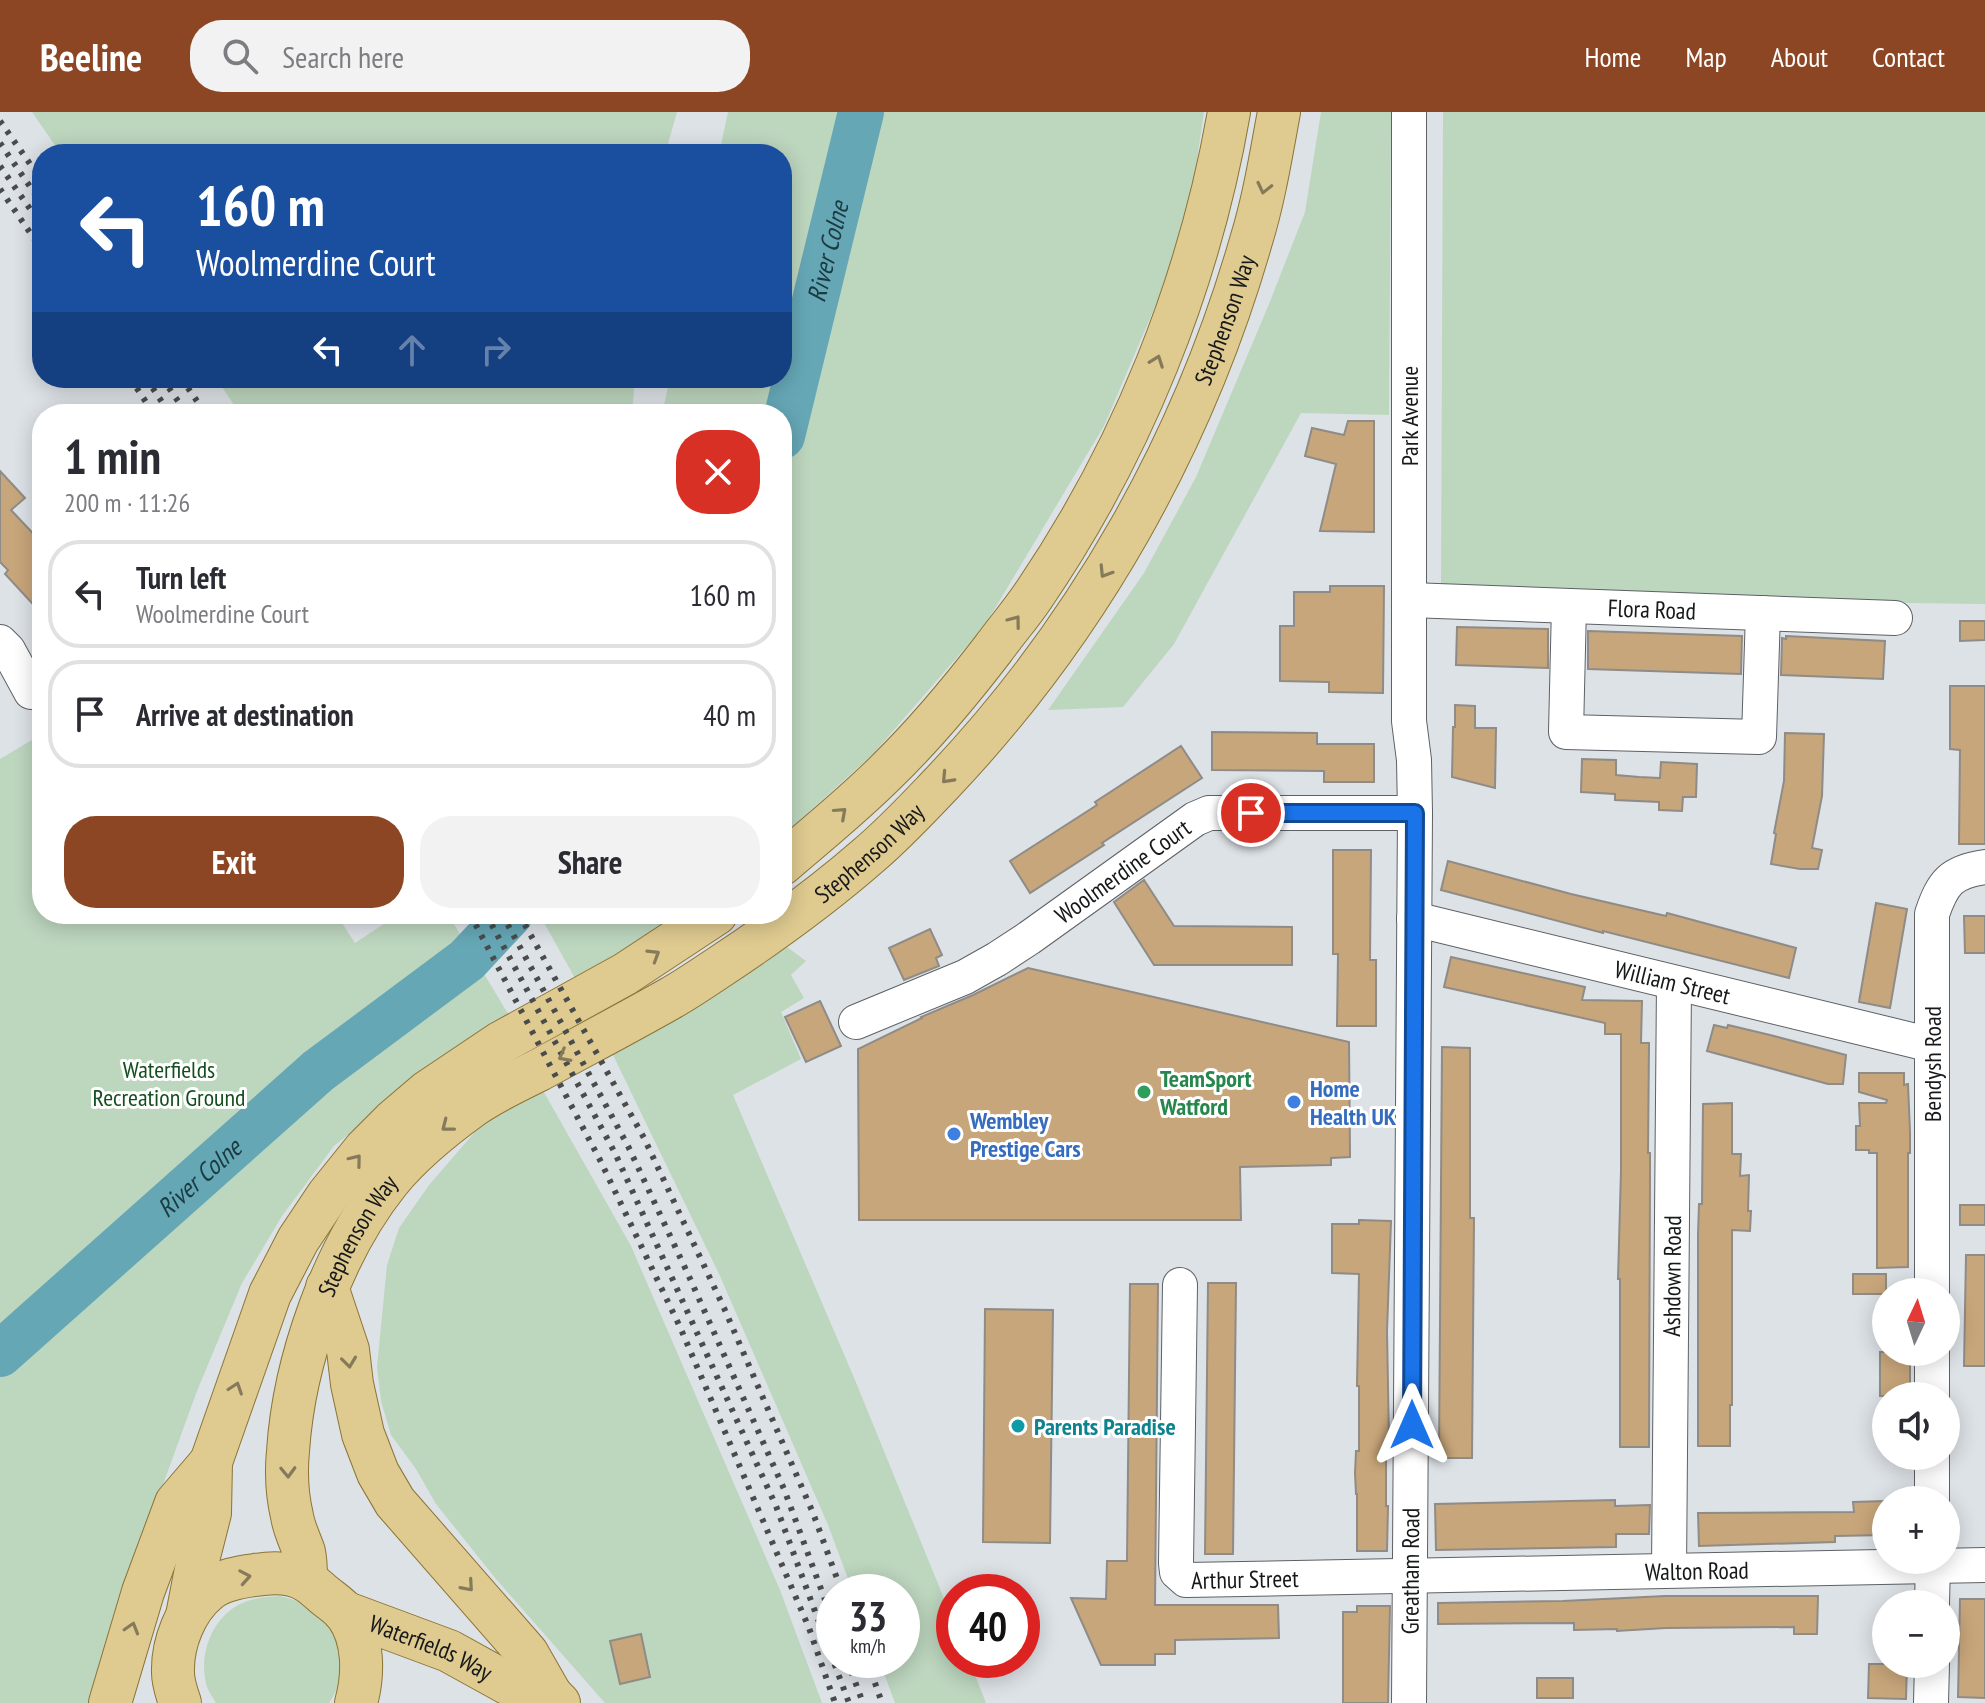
<!DOCTYPE html>
<meta charset="utf-8">
<style>
:root{--surface:#fff;--page:#f2f2f3;--text:#2b2b33;--muted:#7c7c81;--line:#e1e1e2;--accent:#8d4623}
body{margin:0;font-family:"PT Sans Narrow",sans-serif;background:var(--page);color:var(--text);height:100vh;display:flex;flex-direction:column;font-size:30px;white-space:nowrap}
*{box-sizing:border-box;margin:0}
p{font-size:26px;color:var(--muted)}
.icon{flex:none;width:44px;height:44px;fill:none;stroke:currentColor;stroke-width:2;stroke-linecap:round;stroke-linejoin:round}
.map{position:relative;flex:1;overflow:hidden}
.drawer{position:absolute;left:32px;top:292px;width:760px;height:520px;display:flex;flex-direction:column;background:var(--surface);border-radius:32px;box-shadow:0 4px 20px #0003}
.drawer>*{flex:none}
.banner{position:absolute;left:32px;top:32px;width:760px;height:244px;border-radius:32px;box-shadow:0 4px 20px #0003;background:#1a4fa0;color:#fff;overflow:hidden}
.needle{width:52px;rotate:4deg}
.controls{position:absolute;left:1872px;top:1166px;display:grid;gap:16px}
.controls a{display:grid;place-items:center;width:88px;height:88px;border-radius:50%;background:var(--surface);box-shadow:0 4px 20px #0003;font-size:40px}
.speed{position:absolute;left:816px;top:1462px;display:flex;gap:16px;font-size:40px;font-weight:700;text-align:center}
.speed>*{display:grid;place-content:center;width:104px;height:104px;border-radius:50%;background:var(--surface);box-shadow:0 4px 20px #0003;line-height:1}
.speed small{font-size:20px;font-weight:400}
.speed .limit{border:12px solid #d22;background:#fff;color:#111}
.pin{position:absolute;display:grid;place-items:center;width:68px;height:68px;color:#fff;margin:-34px;border:4px solid #fff;border-radius:50%;box-shadow:0 2px 8px #0007}
.me{position:absolute;width:88px;margin:-44px;rotate:0deg;stroke-linejoin:round;filter:drop-shadow(0 0 6px #0008)}
.turn{display:flex;align-items:center;gap:28px;height:168px;padding:0 32px;font-size:36px}
.turn .icon{width:104px;height:104px;stroke-width:2.5}
.turn b{display:block;font-size:56px;line-height:68px}
.lanes{display:flex;align-items:center;height:76px;padding:0 32px;background:#0003;justify-content:center;gap:40px;direction:ltr}
.lanes .off{opacity:.35}
.round{display:grid;place-items:center;flex:none;width:84px;height:84px;border-radius:32px;background:var(--page)}
.summary{display:flex;align-items:center;justify-content:space-between;height:136px;padding:0 32px}
h1{font-size:48px;font-weight:700;line-height:60px}
.action{display:flex;gap:16px;margin-top:auto;padding:16px 32px}
.action a{flex:1;height:92px;border-radius:32px;background:var(--accent);color:#fff;font-size:32px;font-weight:700;line-height:92px;text-align:center}
.action a+a{background:var(--page);color:var(--text)}
ul{padding:0;list-style:none}
li{display:flex;align-items:center;gap:24px;height:108px;margin:0 16px 12px;padding:0 16px;border:4px solid var(--line);border-radius:32px}
li div{flex:1}
li b{display:block;font-size:30px}
li em{font-style:normal}
header{display:flex;align-items:center;gap:48px;box-sizing:border-box;height:112px;padding:0 40px;background:var(--accent);color:#fff}
header strong{font-size:38px}
nav{display:flex;gap:44px;margin-inline-start:auto;font-size:28px}
.search{width:560px;height:72px;background:var(--page);display:flex;align-items:center;gap:20px;box-sizing:border-box;padding:0 28px;border-radius:32px;color:var(--muted);font-size:30px}
.map>svg:first-child{display:block}
.green{fill:#bdd6be}
.lines{fill:none;stroke-linecap:round;stroke-linejoin:round}
.river{stroke:#66a7b6;stroke-width:46}
.building{fill:#c8a67b;stroke:#8f8b86;stroke-width:2}
.minor-casing{stroke:#5d6165;stroke-width:36}
.major-casing{stroke:#8b7436;stroke-width:44}
.minor{stroke:#fff;stroke-width:34}
.major{stroke:#dfca90;stroke-width:42}
.rail{stroke:#494b4d;stroke-width:6;stroke-dasharray:4 8;stroke-linecap:butt}
.oneway{stroke:#857a5a}
.route-casing{stroke:#114b97;stroke-width:20}
.route{stroke:#1a73e8;stroke-width:14}
.leisure-dot{fill:#2e9e5b;stroke:#fff;stroke-width:3}
.shop-dot{fill:#3f7fe0;stroke:#fff;stroke-width:3}
.culture-dot{fill:#0f9aa8;stroke:#fff;stroke-width:3}
.labels{text-anchor:middle;dominant-baseline:central;stroke-width:6;stroke-linejoin:round;paint-order:stroke}
.street-label{font-size:24px;fill:#161819;stroke:#fff}
.park-label{font-size:24px;fill:#134f1d;stroke:#fff}
.leisure-label{font-size:24px;font-weight:bold;fill:#27864d;stroke:#fff;text-anchor:start}
.shop-label{font-size:24px;font-weight:bold;fill:#366cbe;stroke:#fff;text-anchor:start}
.culture-label{font-size:24px;font-weight:bold;fill:#0d838f;stroke:#fff;text-anchor:start}
.water-label{font-size:26px;font-style:italic;fill:#1a3b42;stroke:#fff}
</style>
<header>
<strong>Beeline</strong>
<div class="search"><svg class="icon" aria-label="search" viewBox="0 0 24 24"><circle cx="10" cy="10" r="6"/><path d="M15 15l6 6"/></svg>Search here</div>
<nav><a>Home</a><a>Map</a><a>About</a><a>Contact</a></nav>
</header>
<div class="map">
<svg width="1985" height="1591" viewBox="0 0 1985 1591">
<rect width="100%" height="100%" fill="#dde2e7"/>
<path class="green" d="M 32,0 L 677,0 L 665,42 L 61,42 Z
M 728,0 L 1204,0 L 1186,122 L 1104,314 L 985,513 L 873,642 L 782,724 L 782,302 L 662,302 L 670,266 L 782,266 L 782,42 L 719,42 Z
M 1321,0 L 1391,0 L 1389,303 L 1301,301 L 1174,532 L 1123,595 L 1048,598 L 1144,461 L 1196,365 L 1269,192 L 1305,100 Z
M 1443,0 L 1985,0 L 1985,492 L 1908,491 L 1441,475 Z
M 216,266 L 635,266 L 632,302 L 240,302 Z
M 42,622 L 42,802 L 336,802 L 355,831 L 399,802 L 448,802 L 510,905 L 398,982 L 334,1034 L 282,1104 L 242,1171 L 197,1279 L 121,1488 L 88,1591 L 0,1591 L 0,647 Z
M 539,802 L 683,802 L 576,868 Z
M 787,835 L 806,849 L 791,863 L 804,886 L 781,900 L 801,947 L 733,983 L 855,1268 L 954,1511 L 954,1548 L 969,1548 L 986,1591 L 895,1591 L 879,1548 L 902,1548 L 902,1480 L 853,1480 L 828,1413 L 720,1164 L 613,943 Z
M 541,975 L 631,1134 L 780,1478 L 822,1591 L 605,1591 L 496,1467 L 436,1392 L 416,1357 L 391,1323 L 381,1289 L 377,1255 L 387,1153 L 399,1116 L 429,1073 L 480,1014 Z
M 280,1484 C 295,1488 309,1492 320,1503 C 344,1526 348,1564 329,1591 L 216,1591 C 213,1586 209,1580 207,1575 C 198,1545 210,1509 238,1493 C 251,1486 265,1485 280,1484 Z"/>
<g class="lines">
<g class="river">
<path id="s1" d="M 782,324 L 861,0"/>
<path id="s2" d="M 0,1242 L 318,959 L 467,848 L 510,802"/>
</g>
</g>
<path class="building" d="M 1348,309 L 1374,309 L 1374,420 L 1320,419 L 1336,352 L 1305,344 L 1312,316 L 1344,323 Z
M 0,359 L 25,386 L 11,398 L 42,431 L 42,502 L 5,462 L 8,458 L 0,450 Z
M 1330,474 L 1384,474 L 1383,581 L 1329,580 L 1329,570 L 1280,569 L 1280,514 L 1294,514 L 1294,480 L 1330,480 Z
M 1960,509 L 1985,509 L 1985,528 L 1960,529 Z
M 1457,515 L 1548,517 L 1548,556 L 1456,553 Z
M 1588,519 L 1742,524 L 1741,562 L 1588,557 Z
M 1786,524 L 1885,529 L 1883,567 L 1781,563 L 1782,526 L 1786,527 Z
M 1950,574 L 1985,574 L 1985,732 L 1959,732 L 1960,638 L 1950,637 Z
M 1455,593 L 1475,594 L 1475,616 L 1496,616 L 1495,676 L 1452,665 L 1453,615 L 1455,615 Z
M 1212,620 L 1317,621 L 1317,632 L 1374,632 L 1374,670 L 1324,670 L 1324,659 L 1212,658 Z
M 1785,621 L 1824,622 L 1822,684 L 1812,736 L 1822,738 L 1818,757 L 1800,757 L 1771,752 L 1776,722 L 1774,721 L 1784,669 Z
M 1181,634 L 1202,666 L 1102,731 L 1104,733 L 1030,781 L 1010,749 L 1097,693 L 1095,690 Z
M 1582,647 L 1616,648 L 1616,663 L 1639,665 L 1660,666 L 1661,650 L 1697,652 L 1696,685 L 1683,685 L 1682,699 L 1659,698 L 1659,690 L 1615,688 L 1615,682 L 1581,680 Z
M 1333,738 L 1371,738 L 1370,848 L 1376,848 L 1376,914 L 1337,914 L 1338,842 L 1333,842 Z
M 1448,749 L 1571,782 L 1666,804 L 1667,801 L 1796,836 L 1789,866 L 1603,819 L 1603,821 L 1441,778 Z
M 1144,768 L 1174,814 L 1292,815 L 1292,853 L 1154,853 L 1114,790 Z
M 1876,791 L 1907,797 L 1890,896 L 1859,890 Z
M 1964,804 L 1985,804 L 1985,841 L 1965,841 Z
M 930,817 L 942,843 L 936,846 L 939,854 L 904,868 L 889,836 Z
M 1451,845 L 1585,875 L 1582,888 L 1642,889 L 1641,931 L 1649,931 L 1648,1041 L 1650,1041 L 1650,1059 L 1649,1335 L 1620,1335 L 1620,1167 L 1618,1167 L 1621,1059 L 1621,922 L 1605,922 L 1605,911 L 1444,875 Z
M 1028,856 L 1349,930 L 1350,1045 L 1331,1046 L 1331,1053 L 1240,1055 L 1241,1108 L 859,1108 L 858,937 L 922,906 L 921,905 L 973,883 Z
M 820,889 L 841,934 L 806,950 L 785,905 Z
M 1714,913 L 1727,916 L 1728,913 L 1770,923 L 1846,943 L 1843,972 L 1828,972 L 1707,939 Z
M 1442,935 L 1470,936 L 1470,1106 L 1474,1106 L 1472,1346 L 1439,1346 Z
M 1859,961 L 1904,961 L 1904,973 L 1908,972 L 1910,1020 L 1910,1041 L 1908,1041 L 1908,1155 L 1877,1156 L 1877,1041 L 1869,1041 L 1869,1038 L 1856,1038 L 1856,1014 L 1860,1014 L 1859,991 L 1886,991 L 1887,988 L 1859,980 Z
M 1732,991 L 1732,1042 L 1741,1042 L 1740,1064 L 1749,1063 L 1748,1099 L 1751,1099 L 1750,1119 L 1732,1118 L 1732,1293 L 1730,1293 L 1730,1334 L 1698,1334 L 1698,1122 L 1699,1092 L 1702,1092 L 1703,992 Z
M 1960,1093 L 1985,1093 L 1985,1113 L 1960,1113 Z
M 1359,1108 L 1391,1109 L 1387,1219 L 1389,1328 L 1386,1328 L 1386,1394 L 1388,1394 L 1387,1439 L 1357,1439 L 1357,1382 L 1356,1382 L 1355,1361 L 1356,1339 L 1359,1339 L 1359,1274 L 1357,1274 L 1359,1162 L 1332,1161 L 1332,1112 L 1359,1112 Z
M 1966,1143 L 1985,1143 L 1985,1254 L 1964,1254 Z
M 1853,1162 L 1886,1162 L 1886,1182 L 1853,1182 Z
M 1208,1171 L 1236,1171 L 1233,1442 L 1205,1442 Z
M 1130,1172 L 1158,1172 L 1155,1493 L 1278,1493 L 1279,1526 L 1175,1528 L 1175,1542 L 1155,1542 L 1155,1553 L 1101,1553 L 1071,1486 L 1106,1487 L 1107,1449 L 1127,1449 Z
M 985,1197 L 1053,1198 L 1050,1431 L 983,1430 Z
M 1880,1240 L 1910,1240 L 1910,1284 L 1880,1284 Z
M 1615,1388 L 1615,1394 L 1650,1393 L 1649,1422 L 1616,1422 L 1616,1435 L 1436,1438 L 1435,1392 Z
M 1886,1389 L 1886,1423 L 1835,1424 L 1835,1430 L 1699,1434 L 1698,1401 L 1854,1400 L 1853,1390 Z
M 1665,1484 L 1818,1484 L 1817,1522 L 1794,1522 L 1794,1515 L 1666,1516 L 1617,1519 L 1617,1517 L 1574,1518 L 1574,1511 L 1438,1512 L 1438,1491 L 1563,1489 Z
M 1960,1487 L 1985,1487 L 1985,1586 L 1958,1585 Z
M 1357,1494 L 1390,1494 L 1388,1591 L 1343,1591 L 1343,1500 L 1357,1500 Z
M 641,1522 L 650,1565 L 620,1572 L 610,1529 Z
M 1869,1552 L 1907,1552 L 1906,1587 L 1868,1586 Z
M 1537,1566 L 1573,1566 L 1573,1586 L 1537,1586 Z"/>
<g class="lines">
<g class="minor-casing">
<g id="minor">
<path id="s3" d="M 1410,488 L 1895,506"/>
<path d="M 1569,494 L 1566,620 L 1759,625 L 1763,501"/>
<path d="M 0,530 L 8,538 L 31,580"/>
<path id="s4" d="M 1414,807 L 1932,933"/>
<path id="s5" d="M 856,910 L 965,865 L 997,847 L 1029,826 L 1195,707 L 1209,701 L 1415,701"/>
<path id="s6" d="M 1180,1173 L 1176,1451 L 1177,1460 L 1186,1468 L 1985,1453"/>
<path d="M 1932,1180 L 1932,802 C 1943,770 1951,760 1985,755"/>
<path d="M 1932,1240 L 1932,1284"/>
<path d="M 1932,1344 L 1932,1388"/>
<path id="s7" d="M 1669,1458 L 1674,871"/>
<path d="M 1932,1492 L 1933,1448"/>
<path id="s8" d="M 1409,1591 L 1415,701 L 1414,648 L 1409,609 L 1409,0"/>
<path d="M 1931,1591 L 1932,1552"/>
</g>
</g>
<g class="major-casing">
<g id="major">
<path d="M 782,752 C 817,722 853,693 886,660 C 925,622 960,580 993,537 C 1006,519 1021,502 1033,484 C 1132,339 1199,172 1229,0"/>
<path d="M 327,1175 L 348,1238 L 352,1272 L 363,1322 L 378,1361 L 395,1390 L 527,1541 L 551,1583"/>
<path id="s9" d="M 306,1468 C 306,1459 306,1449 304,1440 C 300,1428 294,1417 292,1404 C 287,1383 286,1360 288,1339 C 294,1249 332,1140 389,1069 C 411,1042 444,1015 473,994 C 493,980 517,969 539,958 C 583,934 627,911 671,886 C 687,877 703,866 718,856 C 771,821 821,785 869,743 C 895,721 919,695 942,671 C 1088,517 1193,331 1251,129 C 1264,87 1271,43 1279,0"/>
<path id="s10" d="M 344,1500 L 449,1539 L 507,1571 L 551,1583 L 559,1591"/>
<path d="M 187,1504 L 197,1452 L 210,1401 L 211,1350 L 270,1182 L 298,1128 L 328,1083 L 365,1037 L 393,1009 L 427,980 L 500,931 L 625,862 L 716,802"/>
<path d="M 110,1591 L 143,1480 L 176,1391 L 211,1350"/>
<path d="M 180,1591 C 177,1582 173,1571 173,1561 C 172,1532 185,1497 209,1478 C 222,1468 239,1465 255,1463 C 267,1461 279,1460 292,1463 C 305,1466 313,1473 323,1482 C 330,1488 340,1494 346,1502 C 364,1527 364,1562 356,1591"/>
</g>
</g>
<use href="#minor" class="minor"/>
<use href="#major" class="major"/>
<path class="rail" d="M 0,9 L 42,69
M 0,31 L 42,92
M 0,54 L 42,114
M 0,77 L 42,138
M 130,266 L 154,302
M 146,266 L 170,302
M 162,266 L 187,302
M 181,266 L 206,302
M 470,802 L 600,1048 L 680,1215 L 809,1516 L 835,1591
M 486,802 L 615,1041 L 776,1394 L 849,1591
M 502,802 L 628,1034 L 687,1160 L 784,1377 L 834,1512
M 519,802 L 644,1026 L 724,1196 L 813,1401 L 842,1480
M 847,1548 L 863,1591
M 867,1548 L 882,1591"/>
</g>
<defs><path id="oneway-chevron" d="M-2-3.5L2.5 0L-2 3.5" fill="none" stroke-width="1.6" stroke-linecap="round" stroke-linejoin="round" transform="scale(2)"/></defs>
<g class="oneway">
<use href="#oneway-chevron" transform="translate(1264 76) rotate(103)"/>
<use href="#oneway-chevron" transform="translate(1157 249) rotate(-70)"/>
<use href="#oneway-chevron" transform="translate(1105 460) rotate(122)"/>
<use href="#oneway-chevron" transform="translate(1015 509) rotate(-53)"/>
<use href="#oneway-chevron" transform="translate(947 666) rotate(133)"/>
<use href="#oneway-chevron" transform="translate(841 701) rotate(-42)"/>
<use href="#oneway-chevron" transform="translate(654 843) rotate(-32)"/>
<use href="#oneway-chevron" transform="translate(564 944) rotate(152)"/>
<use href="#oneway-chevron" transform="translate(447 1014) rotate(142)"/>
<use href="#oneway-chevron" transform="translate(356 1048) rotate(-51)"/>
<use href="#oneway-chevron" transform="translate(349 1250) rotate(83)"/>
<use href="#oneway-chevron" transform="translate(236 1276) rotate(-71)"/>
<use href="#oneway-chevron" transform="translate(288 1360) rotate(88)"/>
<use href="#oneway-chevron" transform="translate(245 1465) rotate(-10)"/>
<use href="#oneway-chevron" transform="translate(468 1474) rotate(49)"/>
<use href="#oneway-chevron" transform="translate(132 1516) rotate(-73)"/>
</g>
<g class="lines">
<g class="route-casing">
<path id="route" d="M 1251,701 L 1415,701 L 1412,1313"/>
</g>
<use href="#route" class="route"/>
</g>
<circle class="leisure-dot" cx="1144" cy="980" r="8"/>
<g class="shop-dot">
<circle cx="1294" cy="990" r="8"/>
<circle cx="954" cy="1022" r="8"/>
</g>
<circle class="culture-dot" cx="1018" cy="1314" r="8"/>
<g class="labels">
<g class="street-label">
<text stroke="none"><textPath href="#s9" startOffset="1656">Stephenson Way</textPath></text>
<text transform="translate(1409 304) rotate(-90)">Park Avenue</text>
<text stroke="none"><textPath href="#s3" startOffset="242">Flora Road</textPath></text>
<text stroke="none"><textPath href="#s9" startOffset="1008">Stephenson Way</textPath></text>
<text stroke="none"><textPath href="#s5" startOffset="308">Woolmerdine Court</textPath></text>
<text stroke="none"><textPath href="#s4" startOffset="266">William Street</textPath></text>
<text transform="translate(1932 952) rotate(-90)">Bendysh Road</text>
<text stroke="none"><textPath href="#s9" startOffset="360">Stephenson Way</textPath></text>
<text stroke="none"><textPath href="#s7" startOffset="294">Ashdown Road</textPath></text>
<text stroke="none"><textPath href="#s6" startOffset="810">Walton Road</textPath></text>
<text stroke="none"><textPath href="#s8" startOffset="132">Greatham Road</textPath></text>
<text stroke="none"><textPath href="#s6" startOffset="358">Arthur Street</textPath></text>
<text stroke="none"><textPath href="#s10" startOffset="94">Waterfields Way</textPath></text>
</g>
<g class="park-label">
<text x="169" y="957">Waterfields<tspan x="169" dy="28">Recreation Ground</tspan></text>
</g>
<g class="leisure-label">
<text x="1160" y="966">TeamSport<tspan x="1160" dy="28">Watford</tspan></text>
</g>
<g class="shop-label">
<text x="1310" y="976">Home<tspan x="1310" dy="28">Health UK</tspan></text>
<text x="970" y="1008">Wembley<tspan x="970" dy="28">Prestige Cars</tspan></text>
</g>
<g class="culture-label">
<text x="1034" y="1314">Parents Paradise</text>
</g>
<g class="water-label">
<text stroke="none"><textPath href="#s1" startOffset="190">River Colne</textPath></text>
<text stroke="none"><textPath href="#s2" startOffset="266">River Colne</textPath></text>
</g>
</g>
</svg>
<div class="controls">
<a><svg class="needle" viewBox="-14 -14 28 28"><path d="M0-13l5 13h-10z" fill="#e53935"/><path d="M0 13l5-13h-10z" fill="#7c7c81"/></svg></a>
<a><svg class="icon" aria-label="sound" viewBox="0 0 24 24"><path d="M4 9h4l5-4v14l-5-4H4zM17 9q2 3 0 6"/></svg></a>
<a>+</a>
<a>−</a>
</div>
<div class="speed"><div>33<small>km/h</small></div><div class="limit">40</div></div>
<div class="pin" style="left:1251px;top:701px;background:#d93025"><svg class="icon" aria-label="arrive" viewBox="0 0 24 24"><path d="M6 21V4h12l-3 4 3 4H6"/></svg></div>
<svg class="me" style="left:1412px;top:1313px" viewBox="-20 -20 40 40"><path d="M0-17L14 15 0 8-14 15z" fill="#1a73e8" stroke="#fff" stroke-width="4"/></svg>
<div class="banner">
<div class="turn"><svg class="icon" aria-label="left" viewBox="0 0 24 24"><path d="M17 20v-9H6M10 6l-5 5 5 5"/></svg><div><b>160 m</b>Woolmerdine Court</div></div>
<div class="lanes"><svg class="icon" aria-label="left" viewBox="0 0 24 24"><path d="M17 20v-9H6M10 6l-5 5 5 5"/></svg><svg class="icon off" aria-label="ahead" viewBox="0 0 24 24"><path d="M12 20V5M6 11l6-6 6 6"/></svg><svg class="icon off" aria-label="right" viewBox="0 0 24 24"><path d="M7 20v-9h11M14 6l5 5-5 5"/></svg></div>
</div>
<section class="drawer">
<div class="summary"><div><h1>1 min</h1><p>200 m · 11:26</p></div><a class="round" style="background:#d93025;color:#fff"><svg class="icon" aria-label="close" viewBox="0 0 24 24"><path d="M6 6l12 12M18 6L6 18"/></svg></a></div>
<ul>
<li><svg class="icon" aria-label="left" viewBox="0 0 24 24"><path d="M17 20v-9H6M10 6l-5 5 5 5"/></svg><div><b>Turn left</b><p>Woolmerdine Court</p></div><em>160 m</em></li>
<li><svg class="icon" aria-label="arrive" viewBox="0 0 24 24"><path d="M6 21V4h12l-3 4 3 4H6"/></svg><div><b>Arrive at destination</b></div><em>40 m</em></li>
</ul>
<div class="action"><a>Exit</a><a>Share</a></div>
</section>
</div>
